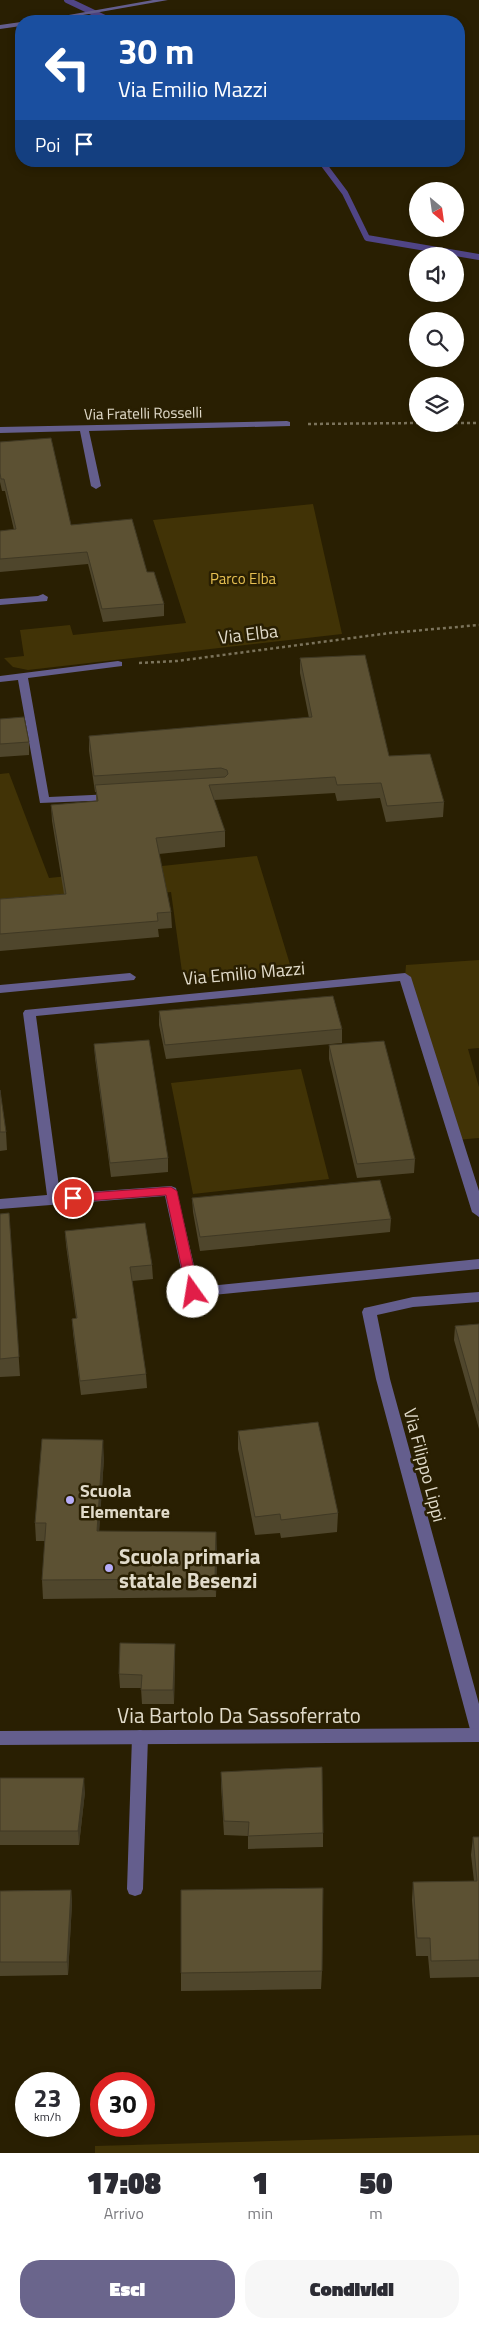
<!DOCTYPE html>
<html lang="it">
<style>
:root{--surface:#fff;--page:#f7f7f7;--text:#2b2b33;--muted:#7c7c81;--accent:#6a658c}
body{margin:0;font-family:"Titillium Web",sans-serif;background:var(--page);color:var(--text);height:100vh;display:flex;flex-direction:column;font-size:19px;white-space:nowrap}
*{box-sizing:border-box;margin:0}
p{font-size:16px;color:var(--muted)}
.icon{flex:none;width:28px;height:28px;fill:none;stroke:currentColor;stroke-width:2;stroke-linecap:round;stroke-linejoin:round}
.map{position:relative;height:2153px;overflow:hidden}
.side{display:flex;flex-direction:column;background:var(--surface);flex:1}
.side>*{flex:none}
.top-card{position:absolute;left:15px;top:15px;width:450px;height:152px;border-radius:20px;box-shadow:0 2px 8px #0003;background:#1a4fa0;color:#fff;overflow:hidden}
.needle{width:32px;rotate:151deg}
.buttons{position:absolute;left:409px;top:182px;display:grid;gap:10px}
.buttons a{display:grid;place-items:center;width:55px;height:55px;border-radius:50%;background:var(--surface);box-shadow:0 2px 8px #0003;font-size:25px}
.speed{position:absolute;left:15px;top:2072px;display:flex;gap:10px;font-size:25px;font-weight:700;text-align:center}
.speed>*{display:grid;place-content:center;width:65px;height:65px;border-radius:50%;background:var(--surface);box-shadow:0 2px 8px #0003;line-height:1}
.speed small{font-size:12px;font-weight:400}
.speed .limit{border:8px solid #d22;background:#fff;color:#111}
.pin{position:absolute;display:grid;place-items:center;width:42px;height:42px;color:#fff;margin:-21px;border:2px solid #fff;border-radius:50%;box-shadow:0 1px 5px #0007}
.me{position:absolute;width:55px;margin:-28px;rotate:347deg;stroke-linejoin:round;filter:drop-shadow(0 0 4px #0008)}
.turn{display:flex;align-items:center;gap:18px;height:105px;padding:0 20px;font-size:22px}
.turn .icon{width:65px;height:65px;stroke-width:2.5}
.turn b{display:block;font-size:35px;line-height:42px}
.then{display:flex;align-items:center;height:48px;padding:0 20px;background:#0003;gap:10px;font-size:19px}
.eta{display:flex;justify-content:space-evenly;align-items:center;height:85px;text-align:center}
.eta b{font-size:30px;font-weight:800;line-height:35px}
.action{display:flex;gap:10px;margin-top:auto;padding:10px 20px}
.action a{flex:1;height:58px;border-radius:20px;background:var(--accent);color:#fff;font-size:20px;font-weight:800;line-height:58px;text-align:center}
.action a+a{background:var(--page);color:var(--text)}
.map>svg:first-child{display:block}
.green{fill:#413306}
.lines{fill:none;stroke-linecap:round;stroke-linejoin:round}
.stream{stroke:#504586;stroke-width:6}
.path{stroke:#7b735b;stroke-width:2.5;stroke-dasharray:3 3;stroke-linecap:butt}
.minor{fill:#645e8d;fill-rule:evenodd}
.tertiary{fill:#645e8d;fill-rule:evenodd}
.wall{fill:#4f462c}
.shaded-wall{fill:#403924}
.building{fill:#5c5133;stroke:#403924}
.route{fill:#e11d48;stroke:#92132f}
.poi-dot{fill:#b6acf8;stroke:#291f02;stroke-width:2}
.labels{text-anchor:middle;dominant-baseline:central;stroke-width:5;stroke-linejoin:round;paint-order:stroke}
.far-street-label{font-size:15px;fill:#e1dbca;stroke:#291f02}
.far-park-label{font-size:15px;fill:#e7c052;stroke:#291f02}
.street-label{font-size:18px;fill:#e1dbca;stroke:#291f02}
.poi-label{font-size:18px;font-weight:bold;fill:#e1dbca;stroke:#291f02;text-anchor:start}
.near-poi-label{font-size:21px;font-weight:bold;fill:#e1dbca;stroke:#291f02;text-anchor:start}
.near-street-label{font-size:21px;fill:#e1dbca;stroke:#291f02}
</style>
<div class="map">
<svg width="479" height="2153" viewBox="0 0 479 2153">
<rect width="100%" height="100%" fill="#291f02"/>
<path class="green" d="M 313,504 L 342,634 L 28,670 L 13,667 L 4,658 L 24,656 L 20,630 L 70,625 L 73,635 L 186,623 L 153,520 Z
M 9,773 L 49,878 L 257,856 L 292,971 L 183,979 L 171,892 L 0,911 L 0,774 Z
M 479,960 L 479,1048 L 468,1049 L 479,1087 L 479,1138 L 456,1140 L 405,977 L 406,965 Z
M 301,1069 L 329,1179 L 193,1194 L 171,1083 Z
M 479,2135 L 479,2153 L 95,2153 L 95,2146 Z"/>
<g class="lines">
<path class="stream" d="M 67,0 L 111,21
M 321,161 L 345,193 L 367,238 L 479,257"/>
<path class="path" d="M 455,423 L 479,423
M 308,424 L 418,423
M 139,663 L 177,661 L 390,633 L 479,625"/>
<path class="minor" d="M 153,0 L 168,0 L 49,21 L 35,21 Z
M 21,22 L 21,26 L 0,29 L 0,25 Z
M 287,421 L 290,422 L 290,426 L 89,431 L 101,486 L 96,489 L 91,486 L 80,431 L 0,433 L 0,427 Z
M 43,594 L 48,597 L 47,601 L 0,605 L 0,599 L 38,596 Z
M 118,661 L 122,662 L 122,666 L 28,678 L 49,797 L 113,794 L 119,797 L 113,800 L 40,803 L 18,680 L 0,682 L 0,676 Z
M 130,973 L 136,977 L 134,980 L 0,993 L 0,985 Z
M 405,973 L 411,977 L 479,1191 L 479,1217 L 472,1212 L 400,981 L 36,1016 L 60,1194 L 171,1186 L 176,1188 L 199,1287 L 479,1259 L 479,1269 L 193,1297 L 188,1295 L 186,1292 L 165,1196 L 0,1209 L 0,1199 L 47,1195 L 23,1013 L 25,1010 Z
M 479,1292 L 479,1302 L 413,1307 L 377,1315 L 390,1379 L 479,1704 L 479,1740 L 473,1738 L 471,1733 L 376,1379 L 362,1312 L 364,1308 L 369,1307 L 413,1297 Z
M 140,1730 L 146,1732 L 148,1737 L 143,1889 L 141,1894 L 135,1896 L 129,1894 L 127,1889 L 132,1737 L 134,1732 Z"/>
<path class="tertiary" d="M 479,1728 L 479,1742 L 0,1745 L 0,1731 Z"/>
</g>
<path class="wall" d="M 0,442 L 71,525 L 147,572 L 164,604 L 164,616 L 103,622 L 88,564 L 0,572 L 0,531 L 14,530 L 5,491 L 2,491 L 0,482 Z
M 300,658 L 389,756 L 444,802 L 443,817 L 386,822 L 380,798 L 337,801 L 335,793 L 214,800 L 225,831 L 225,847 L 159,854 L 171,912 L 172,928 L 158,929 L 159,937 L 0,951 L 0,899 L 64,894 L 52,821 L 51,805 L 96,801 L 96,792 L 95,792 L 89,751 L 89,736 L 309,718 L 300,673 Z
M 0,719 L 29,742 L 29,755 L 0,757 Z
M 159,1011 L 342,1029 L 342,1043 L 166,1059 L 159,1025 Z
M 94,1044 L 168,1158 L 168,1172 L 111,1177 L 95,1058 Z
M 329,1045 L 415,1159 L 414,1173 L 357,1178 L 329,1059 Z
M 0,1090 L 6,1132 L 7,1150 L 0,1151 Z
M 192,1198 L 391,1219 L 390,1232 L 200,1251 L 193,1212 Z
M 9,1213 L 20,1376 L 0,1377 L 0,1214 Z
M 65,1231 L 152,1265 L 153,1279 L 132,1281 L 146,1374 L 147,1388 L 81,1395 L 73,1333 L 72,1319 L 76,1318 L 66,1245 Z
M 479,1324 L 479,1429 L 454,1340 L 455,1326 Z
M 238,1431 L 338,1513 L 337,1532 L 281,1538 L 280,1533 L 255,1535 L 238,1449 Z
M 104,1458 L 99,1531 L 217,1551 L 216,1597 L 43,1599 L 42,1580 L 45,1541 L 36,1541 L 35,1523 Z
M 175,1657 L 174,1704 L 142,1704 L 141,1688 L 120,1688 L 119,1674 Z
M 221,1772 L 323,1833 L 323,1847 L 248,1849 L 248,1836 L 224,1835 L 221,1786 Z
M 0,1778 L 85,1792 L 79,1845 L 0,1845 Z
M 473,1837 L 479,1837 L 479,1977 L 430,1978 L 428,1956 L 416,1956 L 412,1900 L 413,1882 L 474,1881 L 471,1855 Z
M 71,1890 L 72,1903 L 68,1975 L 0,1976 L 0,1891 Z
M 322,1971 L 321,1989 L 181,1991 L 181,1973 Z"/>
<path class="shaded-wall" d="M 103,1440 L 104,1458 L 98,1550 L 97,1531 Z
M 216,1532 L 217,1551 L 216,1597 L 215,1579 Z
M 175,1644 L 175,1657 L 174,1704 L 173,1690 Z
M 84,1778 L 85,1792 L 79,1845 L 78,1831 Z
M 71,1890 L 72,1903 L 68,1975 L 67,1962 Z"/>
<path class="building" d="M 51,438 L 71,525 L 132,519 L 147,572 L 154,572 L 164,604 L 102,609 L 87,552 L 0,559 L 0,531 L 16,529 L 4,479 L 1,479 L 0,473 L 0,442 Z
M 365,655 L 389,756 L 430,754 L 444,802 L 387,806 L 381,783 L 337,785 L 335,777 L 209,785 L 225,831 L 156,838 L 171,912 L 157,913 L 158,921 L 0,934 L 0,899 L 66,894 L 51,805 L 98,801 L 95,785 L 225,777 L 228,774 L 227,770 L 221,768 L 94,776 L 89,736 L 312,717 L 300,658 Z
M 24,717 L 29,742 L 0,744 L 0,719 Z
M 333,996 L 342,1029 L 165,1045 L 159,1011 Z
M 149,1040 L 168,1158 L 110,1163 L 94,1044 Z
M 384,1041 L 415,1159 L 357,1164 L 329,1045 Z
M 0,1090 L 6,1132 L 0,1132 Z
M 380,1180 L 391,1219 L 200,1237 L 192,1198 Z
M 9,1213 L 19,1357 L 0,1359 L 0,1214 Z
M 145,1223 L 152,1265 L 130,1267 L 146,1374 L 80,1381 L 72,1319 L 77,1318 L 65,1231 Z
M 479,1324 L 479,1411 L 455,1326 Z
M 318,1422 L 338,1513 L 281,1520 L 280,1514 L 255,1517 L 238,1431 Z
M 42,1439 L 103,1440 L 97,1531 L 216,1532 L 215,1579 L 42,1580 L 46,1523 L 35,1523 Z
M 120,1643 L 175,1644 L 173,1690 L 141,1690 L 142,1675 L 119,1674 Z
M 322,1767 L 323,1833 L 248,1836 L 249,1822 L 224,1821 L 221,1772 Z
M 0,1778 L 84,1778 L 78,1831 L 0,1831 Z
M 473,1837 L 479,1837 L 479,1960 L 431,1961 L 430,1938 L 417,1938 L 413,1882 L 477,1881 Z
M 323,1888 L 322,1971 L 181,1973 L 181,1890 Z
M 71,1890 L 67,1962 L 0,1962 L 0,1891 Z"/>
<path class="route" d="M 171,1187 L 177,1191 L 199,1292 L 193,1297 L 187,1292 L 166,1195 L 73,1202 L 67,1198 L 73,1194 Z"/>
<g class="poi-dot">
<circle cx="70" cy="1500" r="5"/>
<circle cx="109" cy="1568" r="5"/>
</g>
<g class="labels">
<g class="far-street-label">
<text transform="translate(143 413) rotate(-1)">Via Fratelli Rosselli</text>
</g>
<g class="far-park-label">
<text x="243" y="578">Parco Elba</text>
</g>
<g class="street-label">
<text transform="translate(248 634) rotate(-7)">Via Elba</text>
<text transform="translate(244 973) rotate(-5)">Via Emilio Mazzi</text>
<text transform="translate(425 1465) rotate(75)">Via Filippo Lippi</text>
</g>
<g class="poi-label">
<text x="80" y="1490">Scuola<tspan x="80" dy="21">Elementare</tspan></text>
</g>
<g class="near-poi-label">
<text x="119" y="1556">Scuola primaria<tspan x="119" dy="24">statale Besenzi</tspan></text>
</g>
<g class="near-street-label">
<text x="239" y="1715">Via Bartolo Da Sassoferrato</text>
</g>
</g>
</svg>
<div class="buttons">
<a><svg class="needle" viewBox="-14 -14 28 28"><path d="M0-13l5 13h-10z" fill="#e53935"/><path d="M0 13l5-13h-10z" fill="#7c7c81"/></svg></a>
<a><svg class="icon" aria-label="sound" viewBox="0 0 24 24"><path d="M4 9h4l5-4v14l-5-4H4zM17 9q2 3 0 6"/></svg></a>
<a><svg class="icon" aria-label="search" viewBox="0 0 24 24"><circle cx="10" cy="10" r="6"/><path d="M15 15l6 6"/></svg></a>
<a><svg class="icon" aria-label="layers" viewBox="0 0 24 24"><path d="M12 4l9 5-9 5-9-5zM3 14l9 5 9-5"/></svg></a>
</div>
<div class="speed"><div>23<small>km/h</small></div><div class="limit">30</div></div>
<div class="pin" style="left:73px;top:1198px;background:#d93025"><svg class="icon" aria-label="arrive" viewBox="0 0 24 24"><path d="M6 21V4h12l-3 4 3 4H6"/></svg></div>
<svg class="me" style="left:193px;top:1292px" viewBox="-20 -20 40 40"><circle r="19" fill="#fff"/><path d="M0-13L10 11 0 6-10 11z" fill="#e11d48"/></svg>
<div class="top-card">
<div class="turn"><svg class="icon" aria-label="left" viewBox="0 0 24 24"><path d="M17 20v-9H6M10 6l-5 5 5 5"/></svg><div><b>30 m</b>Via Emilio Mazzi</div></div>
<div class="then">Poi<svg class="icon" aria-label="arrive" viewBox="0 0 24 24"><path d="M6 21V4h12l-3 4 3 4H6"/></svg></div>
</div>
</div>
<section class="side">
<div class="eta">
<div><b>17:08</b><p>Arrivo</p></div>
<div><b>1</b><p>min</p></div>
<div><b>50</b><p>m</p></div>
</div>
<div class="action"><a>Esci</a><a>Condividi</a></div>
</section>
